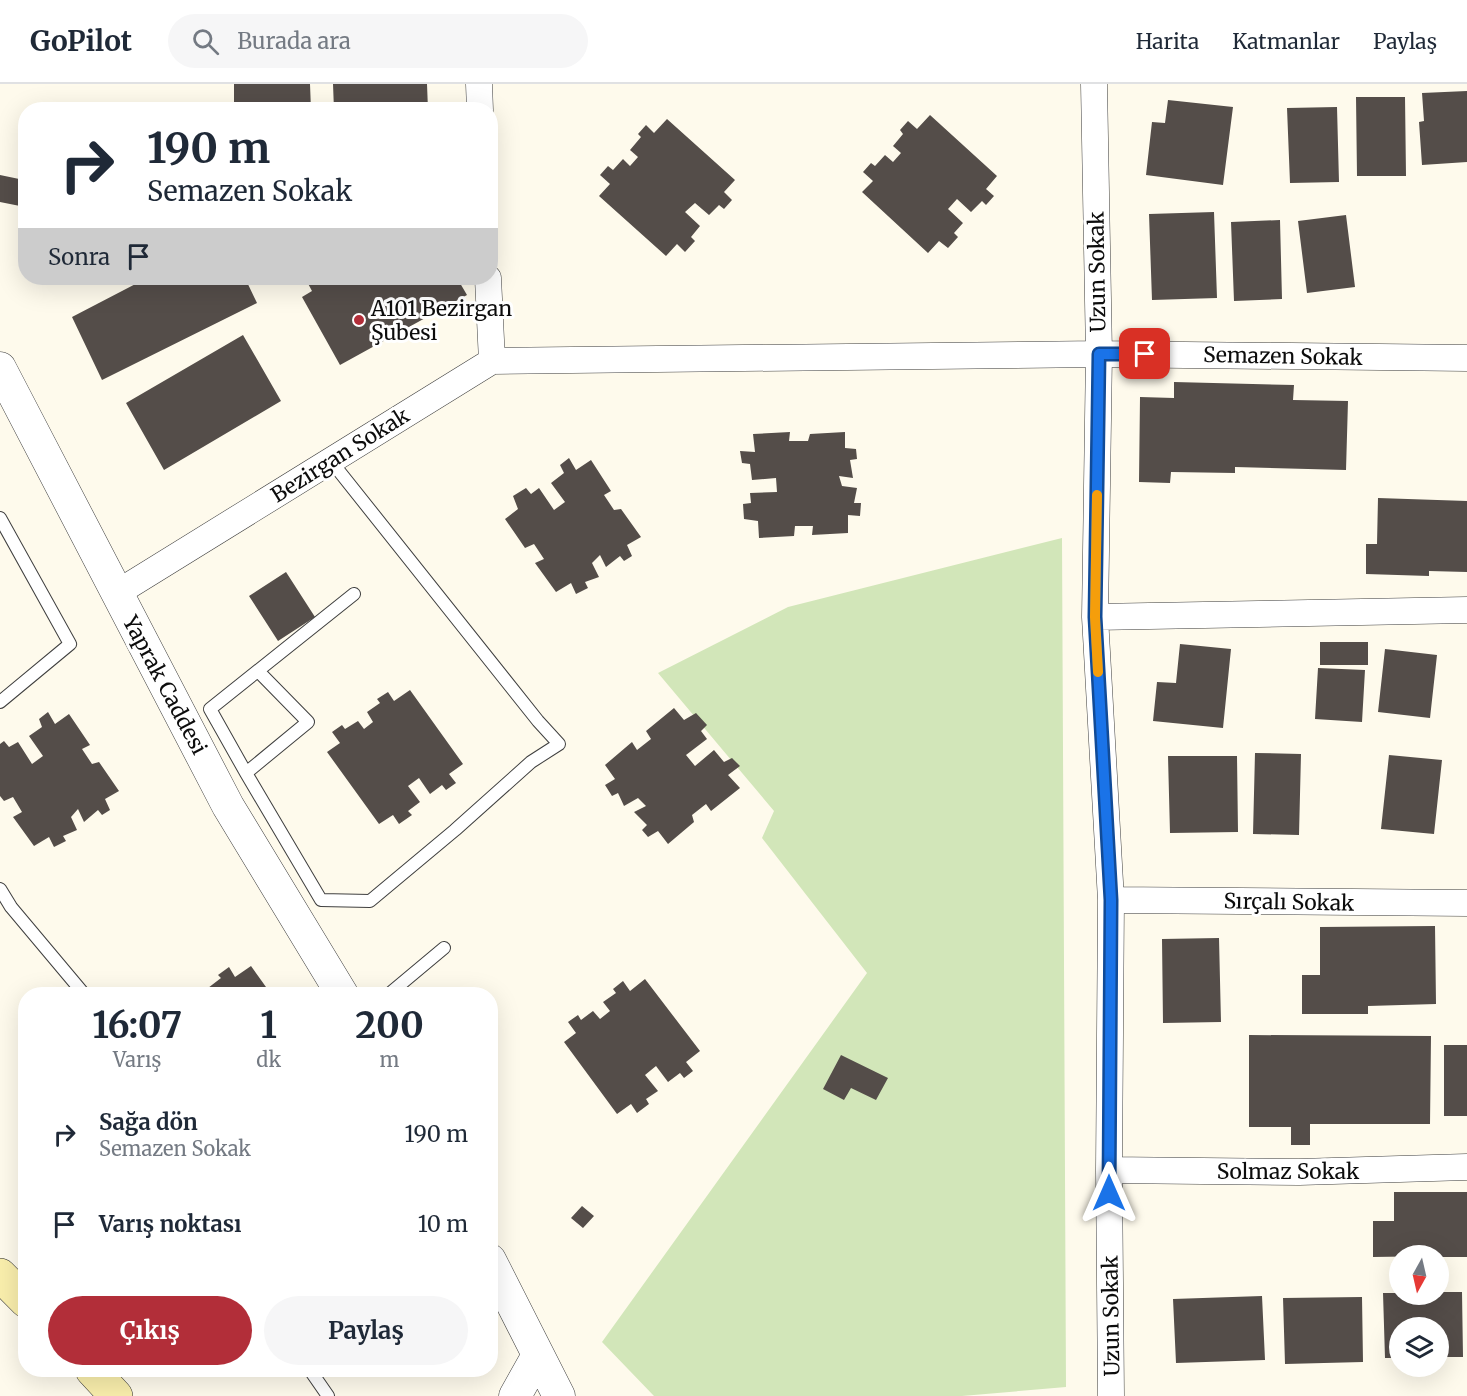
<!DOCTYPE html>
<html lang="tr">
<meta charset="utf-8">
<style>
:root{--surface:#fff;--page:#f6f6f7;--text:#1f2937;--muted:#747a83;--line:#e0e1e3;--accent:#b22e39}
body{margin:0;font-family:Merriweather,serif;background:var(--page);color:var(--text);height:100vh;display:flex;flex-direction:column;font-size:22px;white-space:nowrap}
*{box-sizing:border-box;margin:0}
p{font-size:20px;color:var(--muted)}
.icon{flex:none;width:33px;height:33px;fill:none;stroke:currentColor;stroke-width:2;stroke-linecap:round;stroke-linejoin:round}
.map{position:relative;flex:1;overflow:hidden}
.details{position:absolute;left:18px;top:903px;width:480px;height:390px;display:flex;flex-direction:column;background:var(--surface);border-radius:24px;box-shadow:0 6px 24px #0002}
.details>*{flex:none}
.hud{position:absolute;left:18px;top:18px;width:480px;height:183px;border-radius:24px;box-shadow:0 6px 24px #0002;background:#fff;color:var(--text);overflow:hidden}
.needle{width:39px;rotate:188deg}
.buttons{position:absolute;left:1389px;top:1161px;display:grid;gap:12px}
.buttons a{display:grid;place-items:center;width:60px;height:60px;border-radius:50%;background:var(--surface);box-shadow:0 6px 24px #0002;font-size:30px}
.pin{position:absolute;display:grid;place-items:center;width:51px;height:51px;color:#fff;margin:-26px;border-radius:12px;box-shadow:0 3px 9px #0006}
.me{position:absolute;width:66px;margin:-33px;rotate:0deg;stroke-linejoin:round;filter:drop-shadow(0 0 4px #0008)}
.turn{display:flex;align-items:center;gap:21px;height:126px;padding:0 30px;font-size:27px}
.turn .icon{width:78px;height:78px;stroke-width:2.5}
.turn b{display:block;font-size:42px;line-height:51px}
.then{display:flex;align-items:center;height:57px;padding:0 30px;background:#0003;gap:12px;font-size:22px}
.eta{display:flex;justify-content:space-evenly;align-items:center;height:102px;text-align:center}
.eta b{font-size:36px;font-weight:700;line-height:42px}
.action{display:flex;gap:12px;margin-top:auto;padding:12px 30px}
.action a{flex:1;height:69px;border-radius:36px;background:var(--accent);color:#fff;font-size:24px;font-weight:700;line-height:69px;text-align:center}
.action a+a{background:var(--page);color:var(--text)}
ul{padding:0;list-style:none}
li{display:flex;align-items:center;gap:18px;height:90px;padding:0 30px}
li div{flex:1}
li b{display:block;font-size:22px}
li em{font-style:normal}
header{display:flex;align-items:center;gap:36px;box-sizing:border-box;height:84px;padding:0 30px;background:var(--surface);border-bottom:2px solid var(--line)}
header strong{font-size:28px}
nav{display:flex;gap:33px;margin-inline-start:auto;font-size:21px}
.search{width:420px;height:54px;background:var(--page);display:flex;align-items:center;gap:15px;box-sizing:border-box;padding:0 21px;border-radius:33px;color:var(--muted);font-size:22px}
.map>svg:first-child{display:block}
.green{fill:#d2e6b9}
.building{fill:#544d49}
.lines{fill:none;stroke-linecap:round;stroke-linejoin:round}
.service-casing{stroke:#3f3f3f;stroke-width:14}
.minor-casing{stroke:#3f3f3f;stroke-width:27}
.tertiary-casing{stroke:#3f3f3f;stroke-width:33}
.secondary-casing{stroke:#2e2e2e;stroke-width:34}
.service{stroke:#fff;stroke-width:12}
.minor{stroke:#fff;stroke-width:26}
.tertiary{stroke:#fff;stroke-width:32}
.secondary{stroke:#f9eeac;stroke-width:33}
.route-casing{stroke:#114b97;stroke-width:15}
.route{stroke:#1a73e8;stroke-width:10}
.slow{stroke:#f59e0b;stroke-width:10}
.poi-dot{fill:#b22e39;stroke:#fff;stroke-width:2}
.labels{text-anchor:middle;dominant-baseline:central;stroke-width:6;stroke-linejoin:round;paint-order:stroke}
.street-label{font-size:21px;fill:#0c0c0c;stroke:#fff}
.poi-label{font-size:21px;fill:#0c0c0c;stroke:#fff;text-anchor:start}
</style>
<header>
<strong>GoPilot</strong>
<div class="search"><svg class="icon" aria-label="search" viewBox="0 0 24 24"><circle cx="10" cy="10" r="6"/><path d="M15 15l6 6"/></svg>Burada ara</div>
<nav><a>Harita</a><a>Katmanlar</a><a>Paylaş</a></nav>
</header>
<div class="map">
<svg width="1467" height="1312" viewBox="0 0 1467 1312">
<rect width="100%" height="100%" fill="#fefaec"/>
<path class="green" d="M 1062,454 L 1066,1303 L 962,1312 L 654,1312 L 602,1258 L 867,889 L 762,754 L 774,727 L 658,589 L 788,523 Z"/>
<path class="building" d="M 234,0 L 310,0 L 311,26 L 234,26 Z
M 333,0 L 427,0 L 428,26 L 334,26 Z
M 1467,7 L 1467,78 L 1422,81 L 1419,38 L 1424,37 L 1422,9 Z
M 1356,13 L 1405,13 L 1406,92 L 1357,92 Z
M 1168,16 L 1233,23 L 1223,101 L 1146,91 L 1152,38 L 1165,39 Z
M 1337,23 L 1339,98 L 1290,99 L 1287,24 Z
M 930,31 L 997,92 L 986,105 L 994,112 L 986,121 L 982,117 L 971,128 L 957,115 L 948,125 L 963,139 L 954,149 L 958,153 L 948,164 L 939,157 L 928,169 L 862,108 L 873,97 L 863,88 L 871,79 L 875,82 L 885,71 L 893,78 L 901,69 L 893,62 L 903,50 L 900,46 L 908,37 L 917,45 Z
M 667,35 L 735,96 L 724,108 L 732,116 L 724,125 L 719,121 L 709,131 L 695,119 L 685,128 L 700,142 L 691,153 L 695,157 L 685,168 L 677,160 L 666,172 L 599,112 L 610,100 L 600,91 L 608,82 L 613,86 L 623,75 L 630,82 L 638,73 L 630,66 L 641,53 L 638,50 L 646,41 L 654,49 Z
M 0,91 L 24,96 L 20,122 L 0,118 Z
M 1214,128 L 1217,214 L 1152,216 L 1149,130 Z
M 1346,131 L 1355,203 L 1307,209 L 1298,137 Z
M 1280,136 L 1282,215 L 1234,217 L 1231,138 Z
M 147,194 L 245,194 L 257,219 L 102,296 L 72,233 Z
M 305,194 L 457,194 L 467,211 L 340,281 L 302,213 L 312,207 Z
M 243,251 L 281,317 L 164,386 L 126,319 Z
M 1174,298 L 1294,301 L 1293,316 L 1348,317 L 1346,386 L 1235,383 L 1235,389 L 1171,388 L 1170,399 L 1139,398 L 1140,313 L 1174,314 Z
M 790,348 L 789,357 L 808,357 L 810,350 L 845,348 L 845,364 L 856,365 L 857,375 L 850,376 L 853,394 L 839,392 L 842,402 L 857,404 L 854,419 L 861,419 L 860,432 L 848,431 L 848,449 L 812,451 L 813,442 L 795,442 L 794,452 L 759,454 L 758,437 L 744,435 L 743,420 L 751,419 L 750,409 L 777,408 L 776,394 L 752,396 L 750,380 L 742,379 L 740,367 L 755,368 L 753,350 Z
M 569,374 L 576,386 L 591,376 L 611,407 L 604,411 L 614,426 L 621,425 L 641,453 L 627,461 L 632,472 L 624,477 L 620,472 L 606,483 L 600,471 L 592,479 L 599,493 L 585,498 L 588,504 L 576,510 L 571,499 L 556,508 L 535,479 L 544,475 L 534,460 L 525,464 L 505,435 L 518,425 L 513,412 L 526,404 L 531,410 L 539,404 L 554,426 L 565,418 L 551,399 L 564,389 L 560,381 Z
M 1378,414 L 1467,417 L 1467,488 L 1429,487 L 1429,492 L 1366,490 L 1366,460 L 1377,460 Z
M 286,488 L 315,533 L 278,557 L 249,512 Z
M 1320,558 L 1368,558 L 1368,581 L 1320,581 Z
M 1180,560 L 1231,565 L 1223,644 L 1153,637 L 1157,598 L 1176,599 Z
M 1385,565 L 1437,571 L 1430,634 L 1378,628 Z
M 1318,584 L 1365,586 L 1362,638 L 1315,635 Z
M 410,606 L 463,680 L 449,690 L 456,699 L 446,706 L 442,701 L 430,710 L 419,694 L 408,702 L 420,718 L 408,727 L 412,731 L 399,740 L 393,731 L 379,740 L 327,668 L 340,659 L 332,648 L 342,641 L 345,645 L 358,637 L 364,645 L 373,638 L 367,628 L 380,619 L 377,615 L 388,608 L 394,617 Z
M 674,624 L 684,636 L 696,629 L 707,641 L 701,647 L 707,655 L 686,671 L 695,682 L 714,666 L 724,678 L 732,674 L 740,682 L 728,691 L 740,704 L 711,727 L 706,720 L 692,731 L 694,738 L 668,760 L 658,747 L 648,753 L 642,746 L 647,741 L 634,728 L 646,722 L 638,714 L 624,722 L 618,709 L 612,712 L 605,701 L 615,695 L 605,681 L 632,658 L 637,666 L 651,655 L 646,647 Z
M 48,628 L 55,640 L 69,630 L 90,661 L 82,665 L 92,680 L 99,678 L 119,707 L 105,715 L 110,726 L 102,731 L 98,726 L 84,738 L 78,725 L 71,733 L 77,746 L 63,752 L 66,757 L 54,763 L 49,753 L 34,762 L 13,733 L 22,728 L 13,713 L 4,717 L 0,712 L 0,660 L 4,657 L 9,663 L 18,658 L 32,680 L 43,672 L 29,652 L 42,643 L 39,635 Z
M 1255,669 L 1301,670 L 1299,751 L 1253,750 Z
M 1389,671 L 1442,676 L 1434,750 L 1381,745 Z
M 1168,672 L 1237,672 L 1238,748 L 1170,749 Z
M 1435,842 L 1436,920 L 1368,922 L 1368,930 L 1302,930 L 1302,891 L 1320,891 L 1320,843 Z
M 1219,854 L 1221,938 L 1163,939 L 1162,855 Z
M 251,882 L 271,910 L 212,910 L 208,904 L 221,894 L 218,891 L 229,883 L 235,893 Z
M 645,895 L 700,967 L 686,978 L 693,987 L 684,994 L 680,989 L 668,998 L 656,982 L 645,991 L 658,1007 L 646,1015 L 649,1020 L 637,1029 L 631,1020 L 617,1030 L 564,958 L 576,949 L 568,938 L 578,931 L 581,936 L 593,927 L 600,935 L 610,927 L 603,918 L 616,909 L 613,905 L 623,897 L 630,907 Z
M 1249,951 L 1431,952 L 1430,1040 L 1310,1040 L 1310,1061 L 1291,1061 L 1291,1043 L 1249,1043 Z
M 1444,961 L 1467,961 L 1467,1032 L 1444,1032 Z
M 841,971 L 888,994 L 876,1016 L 851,1004 L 844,1016 L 823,1005 Z
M 1394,1108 L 1467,1108 L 1467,1173 L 1438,1173 L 1438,1172 L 1373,1173 L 1373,1137 L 1394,1137 Z
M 582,1122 L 594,1132 L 583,1144 L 571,1134 Z
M 1438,1208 L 1462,1208 L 1463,1273 L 1438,1273 L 1438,1244 L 1400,1244 L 1400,1274 L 1385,1274 L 1383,1209 L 1400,1209 L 1400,1210 L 1438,1210 Z
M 1262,1212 L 1265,1276 L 1176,1279 L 1173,1215 Z
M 1362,1213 L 1363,1278 L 1285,1280 L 1283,1214 Z"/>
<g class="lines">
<g class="service-casing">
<path id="service" d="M 331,377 L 538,637 L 559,660 L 531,678 L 455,746 L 370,817 L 321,816 L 246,689 L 210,625 L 354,510
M 0,434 L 70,560 L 0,618
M 246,689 L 308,638 L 258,587
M 0,805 L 11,823 L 84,910
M 389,910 L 444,864
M 310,1286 L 328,1312"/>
</g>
<g class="minor-casing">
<path id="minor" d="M 479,0 L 480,26
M 1094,0 L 1099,270 L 1095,533 L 1111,816 L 1109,1086 L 1111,1312
M 492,277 L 1099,270 L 1467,274
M 117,509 L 492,277 L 488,194
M 1095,533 L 1467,526
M 1111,816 L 1467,819
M 1109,1086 L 1299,1088 L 1467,1083"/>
</g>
<g class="tertiary-casing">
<path id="tertiary" d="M 0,284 L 228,722 L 342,910
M 490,1176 L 559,1312
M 515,1312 L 538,1271"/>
</g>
<g class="secondary-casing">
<path id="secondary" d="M 0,1191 L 26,1217
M 92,1286 L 116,1312"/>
</g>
<use href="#service" class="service"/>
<use href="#minor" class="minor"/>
<use href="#tertiary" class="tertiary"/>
<use href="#secondary" class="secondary"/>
</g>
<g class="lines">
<g class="route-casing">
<path id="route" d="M 1109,1109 L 1111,816 L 1095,533 L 1099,270 L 1145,270"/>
</g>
<use href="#route" class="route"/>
<path class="slow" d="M 1097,411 L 1095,533 L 1098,588"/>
</g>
<circle class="poi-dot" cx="359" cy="236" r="6"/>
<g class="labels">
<g class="street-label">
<text transform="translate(1097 188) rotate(-91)">Uzun Sokak</text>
<text transform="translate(1283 272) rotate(1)">Semazen Sokak</text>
<text transform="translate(340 371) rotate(-32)">Bezirgan Sokak</text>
<text transform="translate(165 601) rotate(62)">Yaprak Caddesi</text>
<text transform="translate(1289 818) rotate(1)">Sırçalı Sokak</text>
<text x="1288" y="1087">Solmaz Sokak</text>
<text transform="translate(1111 1232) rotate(-91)">Uzun Sokak</text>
</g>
<g class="poi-label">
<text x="371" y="224">A101 Bezirgan<tspan x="371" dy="24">Şubesi</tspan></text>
</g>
</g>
</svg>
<div class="buttons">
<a><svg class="needle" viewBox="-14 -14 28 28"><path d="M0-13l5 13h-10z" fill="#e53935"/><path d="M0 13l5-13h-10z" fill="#747a83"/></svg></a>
<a><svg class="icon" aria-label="layers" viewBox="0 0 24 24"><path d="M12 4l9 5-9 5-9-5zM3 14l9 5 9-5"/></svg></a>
</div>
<div class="pin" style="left:1145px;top:270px;background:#d93025"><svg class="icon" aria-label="arrive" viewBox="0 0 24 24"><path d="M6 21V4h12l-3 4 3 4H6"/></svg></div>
<svg class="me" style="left:1109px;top:1109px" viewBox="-20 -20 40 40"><path d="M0-17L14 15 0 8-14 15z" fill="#1a73e8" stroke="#fff" stroke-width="4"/></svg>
<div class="hud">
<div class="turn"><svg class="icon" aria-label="right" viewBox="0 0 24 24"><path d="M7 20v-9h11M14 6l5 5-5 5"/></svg><div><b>190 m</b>Semazen Sokak</div></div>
<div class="then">Sonra<svg class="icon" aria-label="arrive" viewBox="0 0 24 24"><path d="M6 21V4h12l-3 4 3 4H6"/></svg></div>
</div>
<section class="details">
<div class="eta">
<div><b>16:07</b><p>Varış</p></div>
<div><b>1</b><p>dk</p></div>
<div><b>200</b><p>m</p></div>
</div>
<ul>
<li><svg class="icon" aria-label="right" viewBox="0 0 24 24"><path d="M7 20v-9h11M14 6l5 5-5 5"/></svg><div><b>Sağa dön</b><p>Semazen Sokak</p></div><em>190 m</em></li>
<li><svg class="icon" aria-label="arrive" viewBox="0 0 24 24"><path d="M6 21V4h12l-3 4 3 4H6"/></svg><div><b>Varış noktası</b></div><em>10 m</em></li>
</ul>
<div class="action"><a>Çıkış</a><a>Paylaş</a></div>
</section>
</div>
